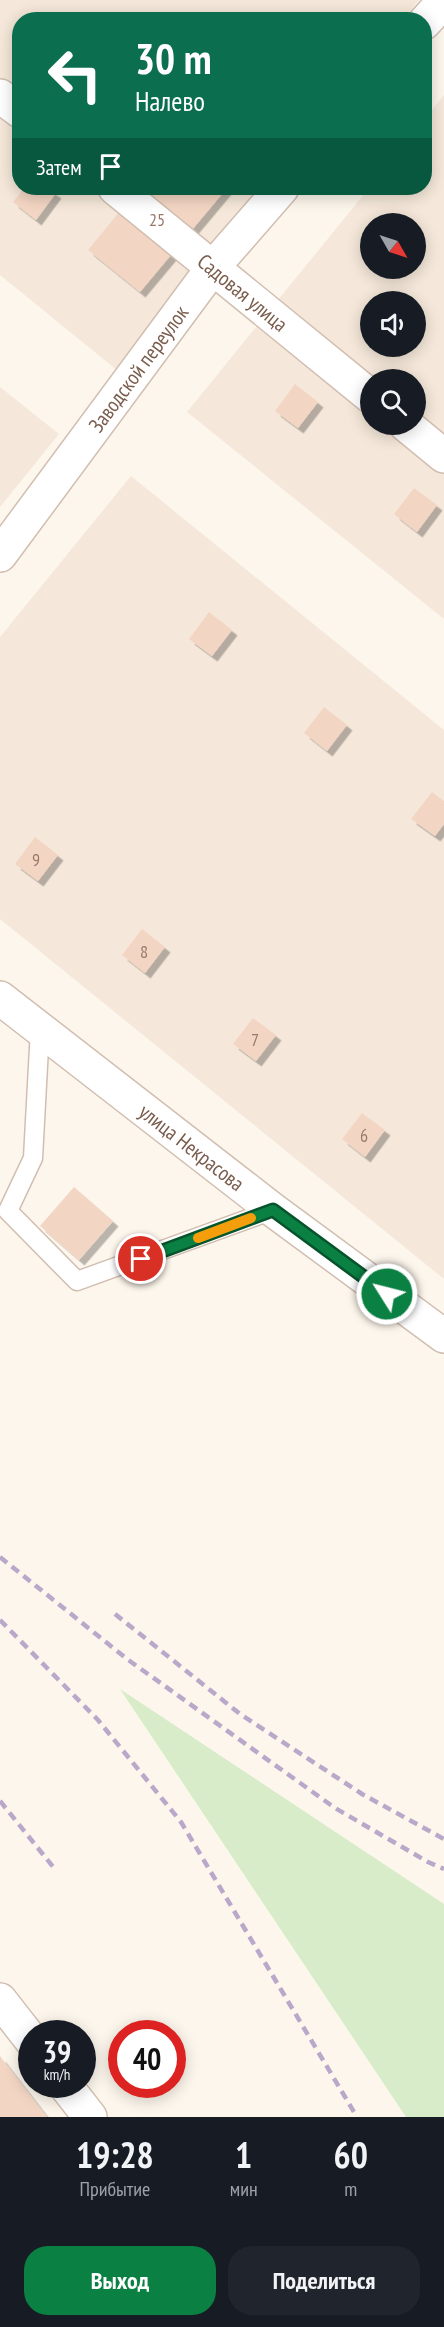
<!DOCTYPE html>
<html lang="ru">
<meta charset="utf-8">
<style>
:root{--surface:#171b24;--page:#20242c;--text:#f1f3f6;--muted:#9ea1a6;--accent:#0b8043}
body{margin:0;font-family:"PT Sans Narrow",sans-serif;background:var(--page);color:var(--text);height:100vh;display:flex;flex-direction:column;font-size:22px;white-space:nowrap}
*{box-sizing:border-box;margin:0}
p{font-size:20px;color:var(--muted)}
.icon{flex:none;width:33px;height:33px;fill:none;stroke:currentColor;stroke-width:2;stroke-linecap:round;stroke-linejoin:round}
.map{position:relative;height:2117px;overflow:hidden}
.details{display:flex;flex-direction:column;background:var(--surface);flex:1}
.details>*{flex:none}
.top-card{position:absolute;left:12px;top:12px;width:420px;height:183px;border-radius:24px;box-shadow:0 3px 15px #0003;background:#0b6e4f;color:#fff;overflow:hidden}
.needle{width:39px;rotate:129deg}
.fabs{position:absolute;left:360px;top:213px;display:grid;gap:12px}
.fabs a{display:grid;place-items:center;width:66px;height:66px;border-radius:50%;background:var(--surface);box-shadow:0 3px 15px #0003;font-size:30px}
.speed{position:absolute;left:18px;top:2020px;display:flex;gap:12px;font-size:30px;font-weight:700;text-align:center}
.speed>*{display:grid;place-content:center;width:78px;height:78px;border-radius:50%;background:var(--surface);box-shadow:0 3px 15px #0003;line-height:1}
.speed small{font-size:15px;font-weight:400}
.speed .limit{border:9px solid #d22;background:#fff;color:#111}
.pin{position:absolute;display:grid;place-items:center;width:51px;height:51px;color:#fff;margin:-26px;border:3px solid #fff;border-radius:50%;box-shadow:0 2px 6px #0007}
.me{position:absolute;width:66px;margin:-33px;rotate:306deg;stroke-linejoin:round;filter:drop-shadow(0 0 4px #0008)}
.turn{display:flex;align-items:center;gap:21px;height:126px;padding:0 24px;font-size:27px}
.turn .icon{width:78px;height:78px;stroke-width:2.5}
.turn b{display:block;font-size:42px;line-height:51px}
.then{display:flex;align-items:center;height:57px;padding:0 24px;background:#0003;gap:12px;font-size:22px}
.eta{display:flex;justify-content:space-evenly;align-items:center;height:102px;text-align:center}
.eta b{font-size:36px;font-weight:600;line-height:42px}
.button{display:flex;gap:12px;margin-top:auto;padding:12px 24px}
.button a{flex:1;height:69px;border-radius:24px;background:var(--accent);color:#fff;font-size:24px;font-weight:600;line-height:69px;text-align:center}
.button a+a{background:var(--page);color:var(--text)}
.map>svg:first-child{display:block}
.residential{fill:#f5e8da;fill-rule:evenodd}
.green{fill:#d8ecc9}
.building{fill:#f3d5c3;filter:url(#shadow)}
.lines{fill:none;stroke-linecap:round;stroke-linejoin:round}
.service-casing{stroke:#d1beb0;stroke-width:21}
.minor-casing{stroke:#d1beb0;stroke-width:36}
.tertiary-casing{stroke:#d1beb0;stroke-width:36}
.service{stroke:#fff;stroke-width:18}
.minor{stroke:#fff;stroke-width:33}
.tertiary{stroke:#fff;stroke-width:33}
.rail{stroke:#b9a8c9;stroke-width:4.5;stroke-dasharray:9 6;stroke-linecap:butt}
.route-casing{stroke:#07532c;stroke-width:15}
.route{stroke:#0b8043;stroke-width:10}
.slow{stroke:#f59e0b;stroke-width:10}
.labels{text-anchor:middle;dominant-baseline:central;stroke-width:4.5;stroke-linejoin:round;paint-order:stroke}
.number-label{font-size:18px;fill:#987a6a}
.street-label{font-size:21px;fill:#7a5c4d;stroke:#fffaf3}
</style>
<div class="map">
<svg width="444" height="2117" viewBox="0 0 444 2117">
<defs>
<filter id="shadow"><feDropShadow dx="5.5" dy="5.5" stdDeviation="0" flood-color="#0004"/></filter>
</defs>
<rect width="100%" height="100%" fill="#fdf6ec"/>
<path class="residential" d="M 0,0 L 419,0 L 403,20 L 20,20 L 20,188 L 267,188 L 118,371 L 0,275 Z
M 444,95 L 444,619 L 187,412 L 369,188 L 424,188 L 425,119 ZM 370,224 L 416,224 L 416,268 L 370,268 ZM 370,302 L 416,302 L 416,346 L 370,346 ZM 370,380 L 416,380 L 416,424 L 370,424 Z
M 0,387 L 59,434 L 0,507 Z
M 131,476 L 444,730 L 444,1279 L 0,919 L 0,637 Z"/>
<path class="green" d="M 120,1689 L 444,1904 L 444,2117 L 406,2117 Z"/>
<path class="building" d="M 24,188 L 48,188 L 56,193 L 36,220 L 13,202 Z
M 139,188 L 227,188 L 140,292 L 88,250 Z
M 295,384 L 318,402 L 298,428 L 275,411 Z
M 414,488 L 437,505 L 417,532 L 394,514 Z
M 209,612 L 232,630 L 212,656 L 189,639 Z
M 324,707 L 347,725 L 327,751 L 304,733 Z
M 432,792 L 444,801 L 444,824 L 435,836 L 411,819 Z
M 35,837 L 58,855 L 38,881 L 15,864 Z
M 142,929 L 165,947 L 145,973 L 122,955 Z
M 253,1018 L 276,1035 L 256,1061 L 233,1044 Z
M 362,1113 L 385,1130 L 365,1157 L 342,1139 Z
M 74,1187 L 113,1221 L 79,1260 L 40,1226 Z
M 0,2056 L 47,2117 L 0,2117 Z"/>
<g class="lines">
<g class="service-casing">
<path id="service" d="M 40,1029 L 33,1158 L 8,1211 L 77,1281 L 273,1210"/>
</g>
<g class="minor-casing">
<g id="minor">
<path d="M 424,23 L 444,1"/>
<path d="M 0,96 L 20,111"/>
<path id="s1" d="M 115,188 L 370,396"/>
<path d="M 405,424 L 444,456"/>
<path id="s2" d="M 0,555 L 214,266 L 282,188"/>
<path d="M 0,2000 L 32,2041"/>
<path d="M 65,2085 L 90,2117"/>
</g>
</g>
<g class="tertiary-casing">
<g id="tertiary">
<path id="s3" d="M 0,998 L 273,1210 L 444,1336"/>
</g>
</g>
<use href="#service" class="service"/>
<use href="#minor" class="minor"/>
<use href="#tertiary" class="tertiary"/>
<path class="rail" d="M 0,1557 L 127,1659 L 335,1808 L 428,1862 L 444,1869
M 115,1614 L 240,1714 L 362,1794 L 444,1839
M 0,1620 L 98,1720 L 181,1822 L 357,2117
M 0,1801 L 54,1868"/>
</g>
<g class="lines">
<g class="route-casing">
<path id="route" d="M 141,1259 L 273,1210 L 387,1294"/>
</g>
<use href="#route" class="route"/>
<path class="slow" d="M 198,1238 L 251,1218"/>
</g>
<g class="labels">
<g class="number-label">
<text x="157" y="219">25</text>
<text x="36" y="859">9</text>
<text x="144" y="951">8</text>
<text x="255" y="1039">7</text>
<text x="364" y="1135">6</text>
</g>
<g class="street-label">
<text stroke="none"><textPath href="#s1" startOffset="165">Садовая улица</textPath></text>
<text stroke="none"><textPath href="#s2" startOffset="232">Заводской переулок</textPath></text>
<text stroke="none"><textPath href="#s3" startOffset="243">улица Некрасова</textPath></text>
</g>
</g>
</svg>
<div class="fabs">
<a><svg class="needle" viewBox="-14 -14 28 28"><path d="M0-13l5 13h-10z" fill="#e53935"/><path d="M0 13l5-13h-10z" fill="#9ea1a6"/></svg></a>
<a><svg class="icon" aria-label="sound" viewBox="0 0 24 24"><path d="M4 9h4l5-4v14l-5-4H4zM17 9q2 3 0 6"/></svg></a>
<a><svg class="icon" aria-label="search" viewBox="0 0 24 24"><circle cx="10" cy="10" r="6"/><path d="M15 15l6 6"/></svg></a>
</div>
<div class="speed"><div>39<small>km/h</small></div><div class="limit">40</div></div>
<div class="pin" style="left:141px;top:1259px;background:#d93025"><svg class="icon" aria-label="arrive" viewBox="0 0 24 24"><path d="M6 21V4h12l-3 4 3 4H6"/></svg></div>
<svg class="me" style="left:387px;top:1294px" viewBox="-20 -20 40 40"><circle r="17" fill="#0b8043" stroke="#fff" stroke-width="3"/><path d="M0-11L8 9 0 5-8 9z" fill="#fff"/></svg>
<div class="top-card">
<div class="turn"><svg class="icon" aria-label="left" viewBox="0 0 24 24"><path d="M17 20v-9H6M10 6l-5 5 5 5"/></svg><div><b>30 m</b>Налево</div></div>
<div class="then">Затем<svg class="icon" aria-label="arrive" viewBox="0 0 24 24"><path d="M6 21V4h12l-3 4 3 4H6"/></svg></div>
</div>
</div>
<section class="details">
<div class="eta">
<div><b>19:28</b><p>Прибытие</p></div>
<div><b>1</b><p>мин</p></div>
<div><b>60</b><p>m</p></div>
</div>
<div class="button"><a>Выход</a><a>Поделиться</a></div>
</section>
